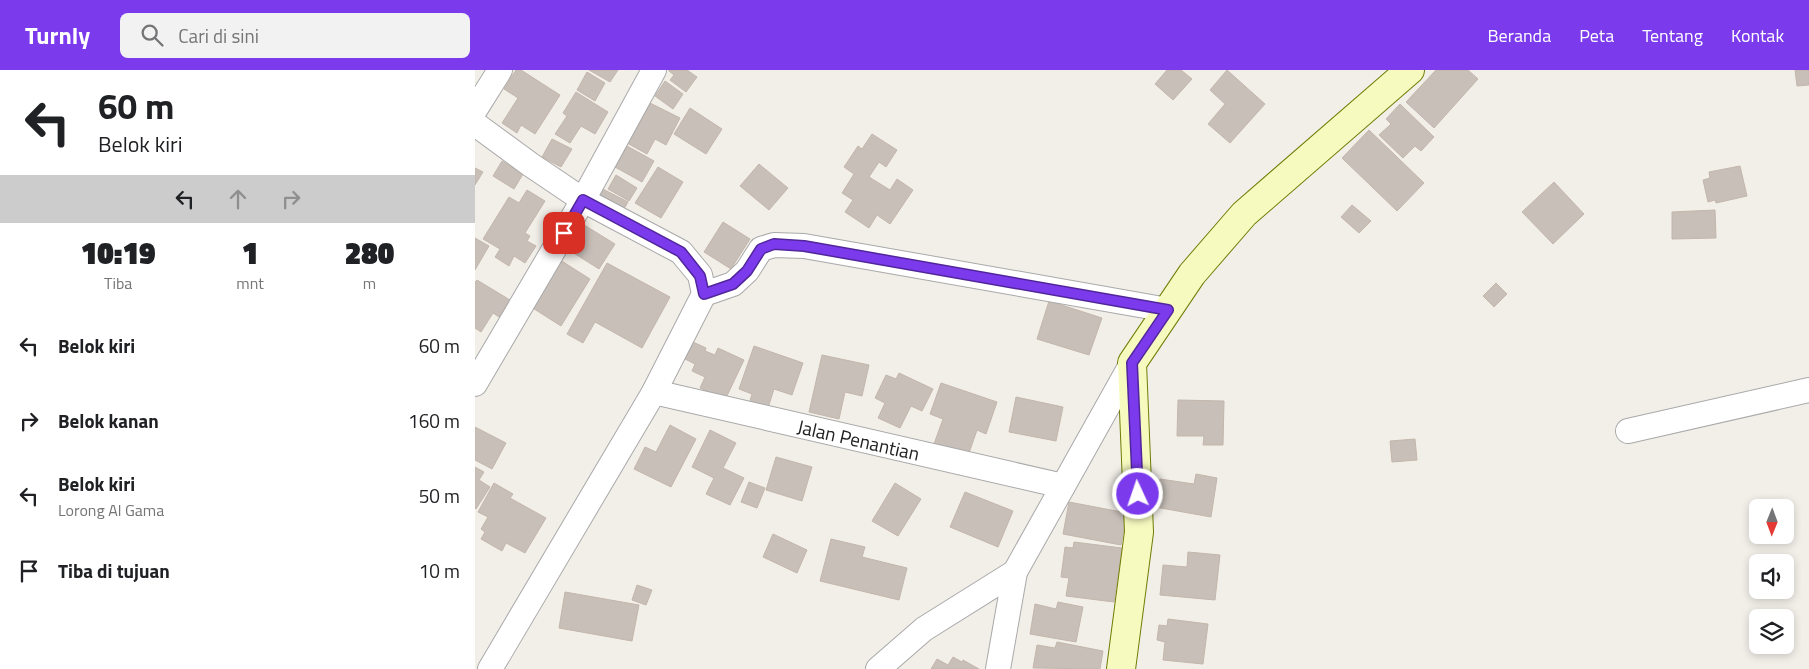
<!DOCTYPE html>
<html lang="id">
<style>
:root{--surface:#fff;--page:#f2f2f2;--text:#202124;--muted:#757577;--accent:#7c3aed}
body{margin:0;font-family:"Titillium Web",sans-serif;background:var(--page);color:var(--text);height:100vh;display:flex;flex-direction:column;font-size:19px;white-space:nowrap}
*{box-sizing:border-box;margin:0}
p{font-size:16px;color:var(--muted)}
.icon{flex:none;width:28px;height:28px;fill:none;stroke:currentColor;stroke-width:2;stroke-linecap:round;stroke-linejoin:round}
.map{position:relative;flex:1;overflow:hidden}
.details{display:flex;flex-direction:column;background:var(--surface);width:475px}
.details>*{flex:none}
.top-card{background:#fff;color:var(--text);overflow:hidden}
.needle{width:32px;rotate:181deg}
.controls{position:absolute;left:1274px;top:429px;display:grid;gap:10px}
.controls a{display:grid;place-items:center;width:45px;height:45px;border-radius:8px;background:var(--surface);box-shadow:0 2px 8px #0003;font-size:25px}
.pin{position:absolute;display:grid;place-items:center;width:42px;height:42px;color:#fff;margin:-21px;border-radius:10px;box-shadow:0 2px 8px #0006}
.me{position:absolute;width:55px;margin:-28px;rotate:357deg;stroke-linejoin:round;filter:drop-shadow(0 0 4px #0008)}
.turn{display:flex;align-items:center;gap:18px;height:105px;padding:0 15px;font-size:22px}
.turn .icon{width:65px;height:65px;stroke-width:2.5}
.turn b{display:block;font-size:35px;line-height:42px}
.lanes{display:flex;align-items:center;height:48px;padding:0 15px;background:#0003;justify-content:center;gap:25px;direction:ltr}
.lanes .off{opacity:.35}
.eta{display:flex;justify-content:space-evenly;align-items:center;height:85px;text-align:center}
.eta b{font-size:30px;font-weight:800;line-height:35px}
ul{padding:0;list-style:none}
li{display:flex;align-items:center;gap:15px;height:75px;padding:0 15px}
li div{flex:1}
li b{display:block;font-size:19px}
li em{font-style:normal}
header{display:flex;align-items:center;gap:30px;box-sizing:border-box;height:70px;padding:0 25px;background:var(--accent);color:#fff}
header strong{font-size:24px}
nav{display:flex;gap:28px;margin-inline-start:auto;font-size:18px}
.search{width:350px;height:45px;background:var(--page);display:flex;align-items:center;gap:12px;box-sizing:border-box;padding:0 18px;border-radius:8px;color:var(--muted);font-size:19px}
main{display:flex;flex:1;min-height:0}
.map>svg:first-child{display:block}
.building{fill:#c7bfb8;stroke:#c4b6ab}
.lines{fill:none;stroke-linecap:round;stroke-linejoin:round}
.street-casing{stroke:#a9a9a9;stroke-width:26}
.secondary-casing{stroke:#707d05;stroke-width:30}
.street{stroke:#fff;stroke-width:24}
.secondary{stroke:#f7fabf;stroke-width:28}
.route-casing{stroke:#51269a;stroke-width:12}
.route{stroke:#7c3aed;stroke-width:9}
.labels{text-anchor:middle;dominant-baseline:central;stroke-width:4;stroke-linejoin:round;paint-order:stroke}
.street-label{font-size:19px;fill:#222;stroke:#fff}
</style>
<header>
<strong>Turnly</strong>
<div class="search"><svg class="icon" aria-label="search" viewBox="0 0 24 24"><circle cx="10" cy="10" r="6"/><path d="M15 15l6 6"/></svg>Cari di sini</div>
<nav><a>Beranda</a><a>Peta</a><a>Tentang</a><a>Kontak</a></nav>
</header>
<main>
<section class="details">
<div class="top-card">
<div class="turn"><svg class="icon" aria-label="left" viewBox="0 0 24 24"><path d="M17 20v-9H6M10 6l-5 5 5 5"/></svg><div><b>60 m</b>Belok kiri</div></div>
<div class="lanes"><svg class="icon" aria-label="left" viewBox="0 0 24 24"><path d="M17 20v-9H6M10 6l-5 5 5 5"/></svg><svg class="icon off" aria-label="ahead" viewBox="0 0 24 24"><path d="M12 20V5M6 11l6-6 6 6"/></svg><svg class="icon off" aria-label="right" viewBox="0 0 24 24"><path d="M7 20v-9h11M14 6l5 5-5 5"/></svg></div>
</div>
<div class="eta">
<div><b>10:19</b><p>Tiba</p></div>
<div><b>1</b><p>mnt</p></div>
<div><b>280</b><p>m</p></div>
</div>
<ul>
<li><svg class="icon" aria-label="left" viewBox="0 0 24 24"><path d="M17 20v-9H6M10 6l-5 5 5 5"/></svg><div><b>Belok kiri</b></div><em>60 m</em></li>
<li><svg class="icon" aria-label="right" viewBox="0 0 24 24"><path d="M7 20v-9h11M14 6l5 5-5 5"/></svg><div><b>Belok kanan</b></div><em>160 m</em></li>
<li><svg class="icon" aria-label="left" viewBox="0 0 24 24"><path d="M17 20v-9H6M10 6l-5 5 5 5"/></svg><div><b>Belok kiri</b><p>Lorong Al Gama</p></div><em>50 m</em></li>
<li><svg class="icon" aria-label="arrive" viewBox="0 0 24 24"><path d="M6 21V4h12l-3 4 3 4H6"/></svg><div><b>Tiba di tujuan</b></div><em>10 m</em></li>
</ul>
</section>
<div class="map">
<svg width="1334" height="599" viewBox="0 0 1334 599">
<rect width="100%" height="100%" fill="#f2efe9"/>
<path class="building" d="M 41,0 L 46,0 L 85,25 L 60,64 L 46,55 L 42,63 L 27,53 L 43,28 L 29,19 Z
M 114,0 L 143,0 L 135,12 Z
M 194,0 L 212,0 L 222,7 L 211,22 L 195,10 L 199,5 L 194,1 Z
M 692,0 L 706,0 L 717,9 L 698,30 L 680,14 Z
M 752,0 L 790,34 L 755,73 L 733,54 L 750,34 L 735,20 Z
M 961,0 L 993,0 L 1003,9 L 959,58 L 931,32 Z
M 1320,0 L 1334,0 L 1334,15 L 1322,16 Z
M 112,2 L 130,13 L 120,31 L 102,20 Z
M 190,11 L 208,24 L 198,39 L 180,26 Z
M 101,22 L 133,42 L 120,64 L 106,56 L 95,73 L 80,64 L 92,46 L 88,43 Z
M 165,28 L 205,48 L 191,75 L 180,69 L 172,84 L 143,68 Z
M 925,34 L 959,67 L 946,81 L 940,76 L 928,88 L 904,65 L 916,54 L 911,49 Z
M 215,38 L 247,59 L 231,84 L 199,64 Z
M 894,60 L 949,113 L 922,141 L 867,88 Z
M 397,64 L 422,80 L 411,97 L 404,92 L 394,107 L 415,120 L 422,109 L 438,120 L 415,154 L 402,145 L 394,158 L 370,142 L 378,130 L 367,123 L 379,104 L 369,97 L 383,76 L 387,79 Z
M 77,69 L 97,79 L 86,97 L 67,87 Z
M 152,76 L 179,91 L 167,112 L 140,97 Z
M 27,91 L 48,104 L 39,119 L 18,106 Z
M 284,94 L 313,118 L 294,140 L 265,116 Z
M 1265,96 L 1272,126 L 1241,133 L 1240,130 L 1233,132 L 1228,110 L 1235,108 L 1234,102 Z
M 183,97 L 208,112 L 186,148 L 160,133 Z
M 0,98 L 8,102 L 0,115 Z
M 141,105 L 162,118 L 154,131 L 133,119 Z
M 1079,112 L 1109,144 L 1078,174 L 1047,142 Z
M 120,115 L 153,132 L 146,144 L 114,127 Z
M 52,120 L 70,131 L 50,163 L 55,166 L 52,171 L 61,176 L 50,193 L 39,186 L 34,196 L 20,187 L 25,179 L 8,169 L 34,127 L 44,133 Z
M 877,135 L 896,151 L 884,163 L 866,147 Z
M 1240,140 L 1241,168 L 1197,169 L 1197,142 Z
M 101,150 L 140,174 L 124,199 L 86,175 Z
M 248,152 L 275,169 L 256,199 L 229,182 Z
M 0,168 L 14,176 L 0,200 Z
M 82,188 L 115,209 L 86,256 L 53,235 Z
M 132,193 L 195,227 L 167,278 L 120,252 L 108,273 L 92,264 Z
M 2,210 L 35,230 L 24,247 L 18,243 L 6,262 L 0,258 L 0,212 Z
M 1021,213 L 1032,224 L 1019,237 L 1008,226 Z
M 574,231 L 627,248 L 614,285 L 562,269 Z
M 218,272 L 231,278 L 230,281 L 240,285 L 243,278 L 269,290 L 250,330 L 225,318 L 230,307 L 217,301 L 220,294 L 210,289 Z
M 279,276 L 328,293 L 317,325 L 299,319 L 292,341 L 274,334 L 277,324 L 264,319 Z
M 347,285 L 394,295 L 387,326 L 370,322 L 364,349 L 334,342 Z
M 424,303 L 458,319 L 447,341 L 436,336 L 425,358 L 403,348 L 410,333 L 400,328 L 411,305 L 421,309 Z
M 466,313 L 522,332 L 511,364 L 502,360 L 493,386 L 459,374 L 468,349 L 455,344 Z
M 541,327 L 588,337 L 581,371 L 534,362 Z
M 703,330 L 749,331 L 748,375 L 728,375 L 729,366 L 702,366 Z
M 195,355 L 221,369 L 196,417 L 159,399 L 170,377 L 181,382 Z
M 0,357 L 31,373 L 17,399 L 0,390 Z
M 235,360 L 261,373 L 248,398 L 269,408 L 255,435 L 231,424 L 239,408 L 217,397 Z
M 940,369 L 942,390 L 917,392 L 915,371 Z
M 301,387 L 337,397 L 327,431 L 291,420 Z
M 0,397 L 9,402 L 4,410 L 15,417 L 1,439 L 0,438 Z
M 721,404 L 742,408 L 736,447 L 680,437 L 685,409 L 719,414 Z
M 274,412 L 290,418 L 282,438 L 266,432 Z
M 19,413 L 38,424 L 35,428 L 71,448 L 50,483 L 31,473 L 27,481 L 6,469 L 10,462 L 6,459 L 13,447 L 3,442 Z
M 420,413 L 446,429 L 423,466 L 397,451 Z
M 490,422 L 538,441 L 523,477 L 475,457 Z
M 594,432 L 652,443 L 646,475 L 588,464 Z
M 298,464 L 332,480 L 322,503 L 288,487 Z
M 356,469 L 390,477 L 387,487 L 432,498 L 424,530 L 345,511 Z
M 599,472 L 647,478 L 639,532 L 591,526 L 594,508 L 586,507 L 590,477 L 598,478 Z
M 713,482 L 745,485 L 740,530 L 685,525 L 688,495 L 712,497 Z
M 162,515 L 177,520 L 171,535 L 157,530 Z
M 90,522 L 164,535 L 157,571 L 84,558 Z
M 583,532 L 608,537 L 601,572 L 555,564 L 560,534 L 581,539 Z
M 693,549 L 733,554 L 728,594 L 688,590 L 690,572 L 682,570 L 684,555 L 692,556 Z
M 582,572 L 628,581 L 625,599 L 558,598 L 562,575 L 580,578 Z
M 478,587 L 487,592 L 488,590 L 504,599 L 456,599 L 462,589 L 473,595 Z"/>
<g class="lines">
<g class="street-casing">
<g id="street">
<path d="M 0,40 L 25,0"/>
<path d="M 0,54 L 56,95 L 108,130 L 206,182 L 225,205 L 229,224 L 179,322 L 15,599"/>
<path d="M 229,224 L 258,214 L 272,201 L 286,179 L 299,175 L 329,176 L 693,240"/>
<path d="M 0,314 L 108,130 L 179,0"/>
<path id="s1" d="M 179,322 L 588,416"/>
<path d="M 1153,361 L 1334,320"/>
<path d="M 403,599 L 449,559 L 540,502"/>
<path d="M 523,599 L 540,502 L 657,293"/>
</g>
</g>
<g class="secondary-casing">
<path id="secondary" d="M 646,599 L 664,462 L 657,293 L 717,204 L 769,144 L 935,0"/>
</g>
<use href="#street" class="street"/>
<use href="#secondary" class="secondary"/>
</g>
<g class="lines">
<g class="route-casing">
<path id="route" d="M 89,163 L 108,130 L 206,182 L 225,206 L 229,224 L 258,214 L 272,201 L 286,179 L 299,174 L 329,176 L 693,240 L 657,293 L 663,424"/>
</g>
<use href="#route" class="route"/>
</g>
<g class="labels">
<g class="street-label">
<text stroke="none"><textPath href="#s1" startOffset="210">Jalan Penantian</textPath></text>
</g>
</g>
</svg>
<div class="controls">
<a><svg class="needle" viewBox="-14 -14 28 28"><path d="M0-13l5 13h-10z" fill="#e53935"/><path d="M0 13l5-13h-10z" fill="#757577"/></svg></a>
<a><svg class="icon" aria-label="sound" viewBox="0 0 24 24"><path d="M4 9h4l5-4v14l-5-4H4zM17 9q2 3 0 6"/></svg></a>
<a><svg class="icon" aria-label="layers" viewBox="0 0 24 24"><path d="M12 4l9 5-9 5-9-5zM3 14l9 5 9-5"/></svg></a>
</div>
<div class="pin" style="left:89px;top:163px;background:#d93025"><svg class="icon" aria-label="arrive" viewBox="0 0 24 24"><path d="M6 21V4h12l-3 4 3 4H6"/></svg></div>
<svg class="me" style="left:663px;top:424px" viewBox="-20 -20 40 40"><circle r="17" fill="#7c3aed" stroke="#fff" stroke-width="3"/><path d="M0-11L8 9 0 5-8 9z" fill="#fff"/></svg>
</div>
</main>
